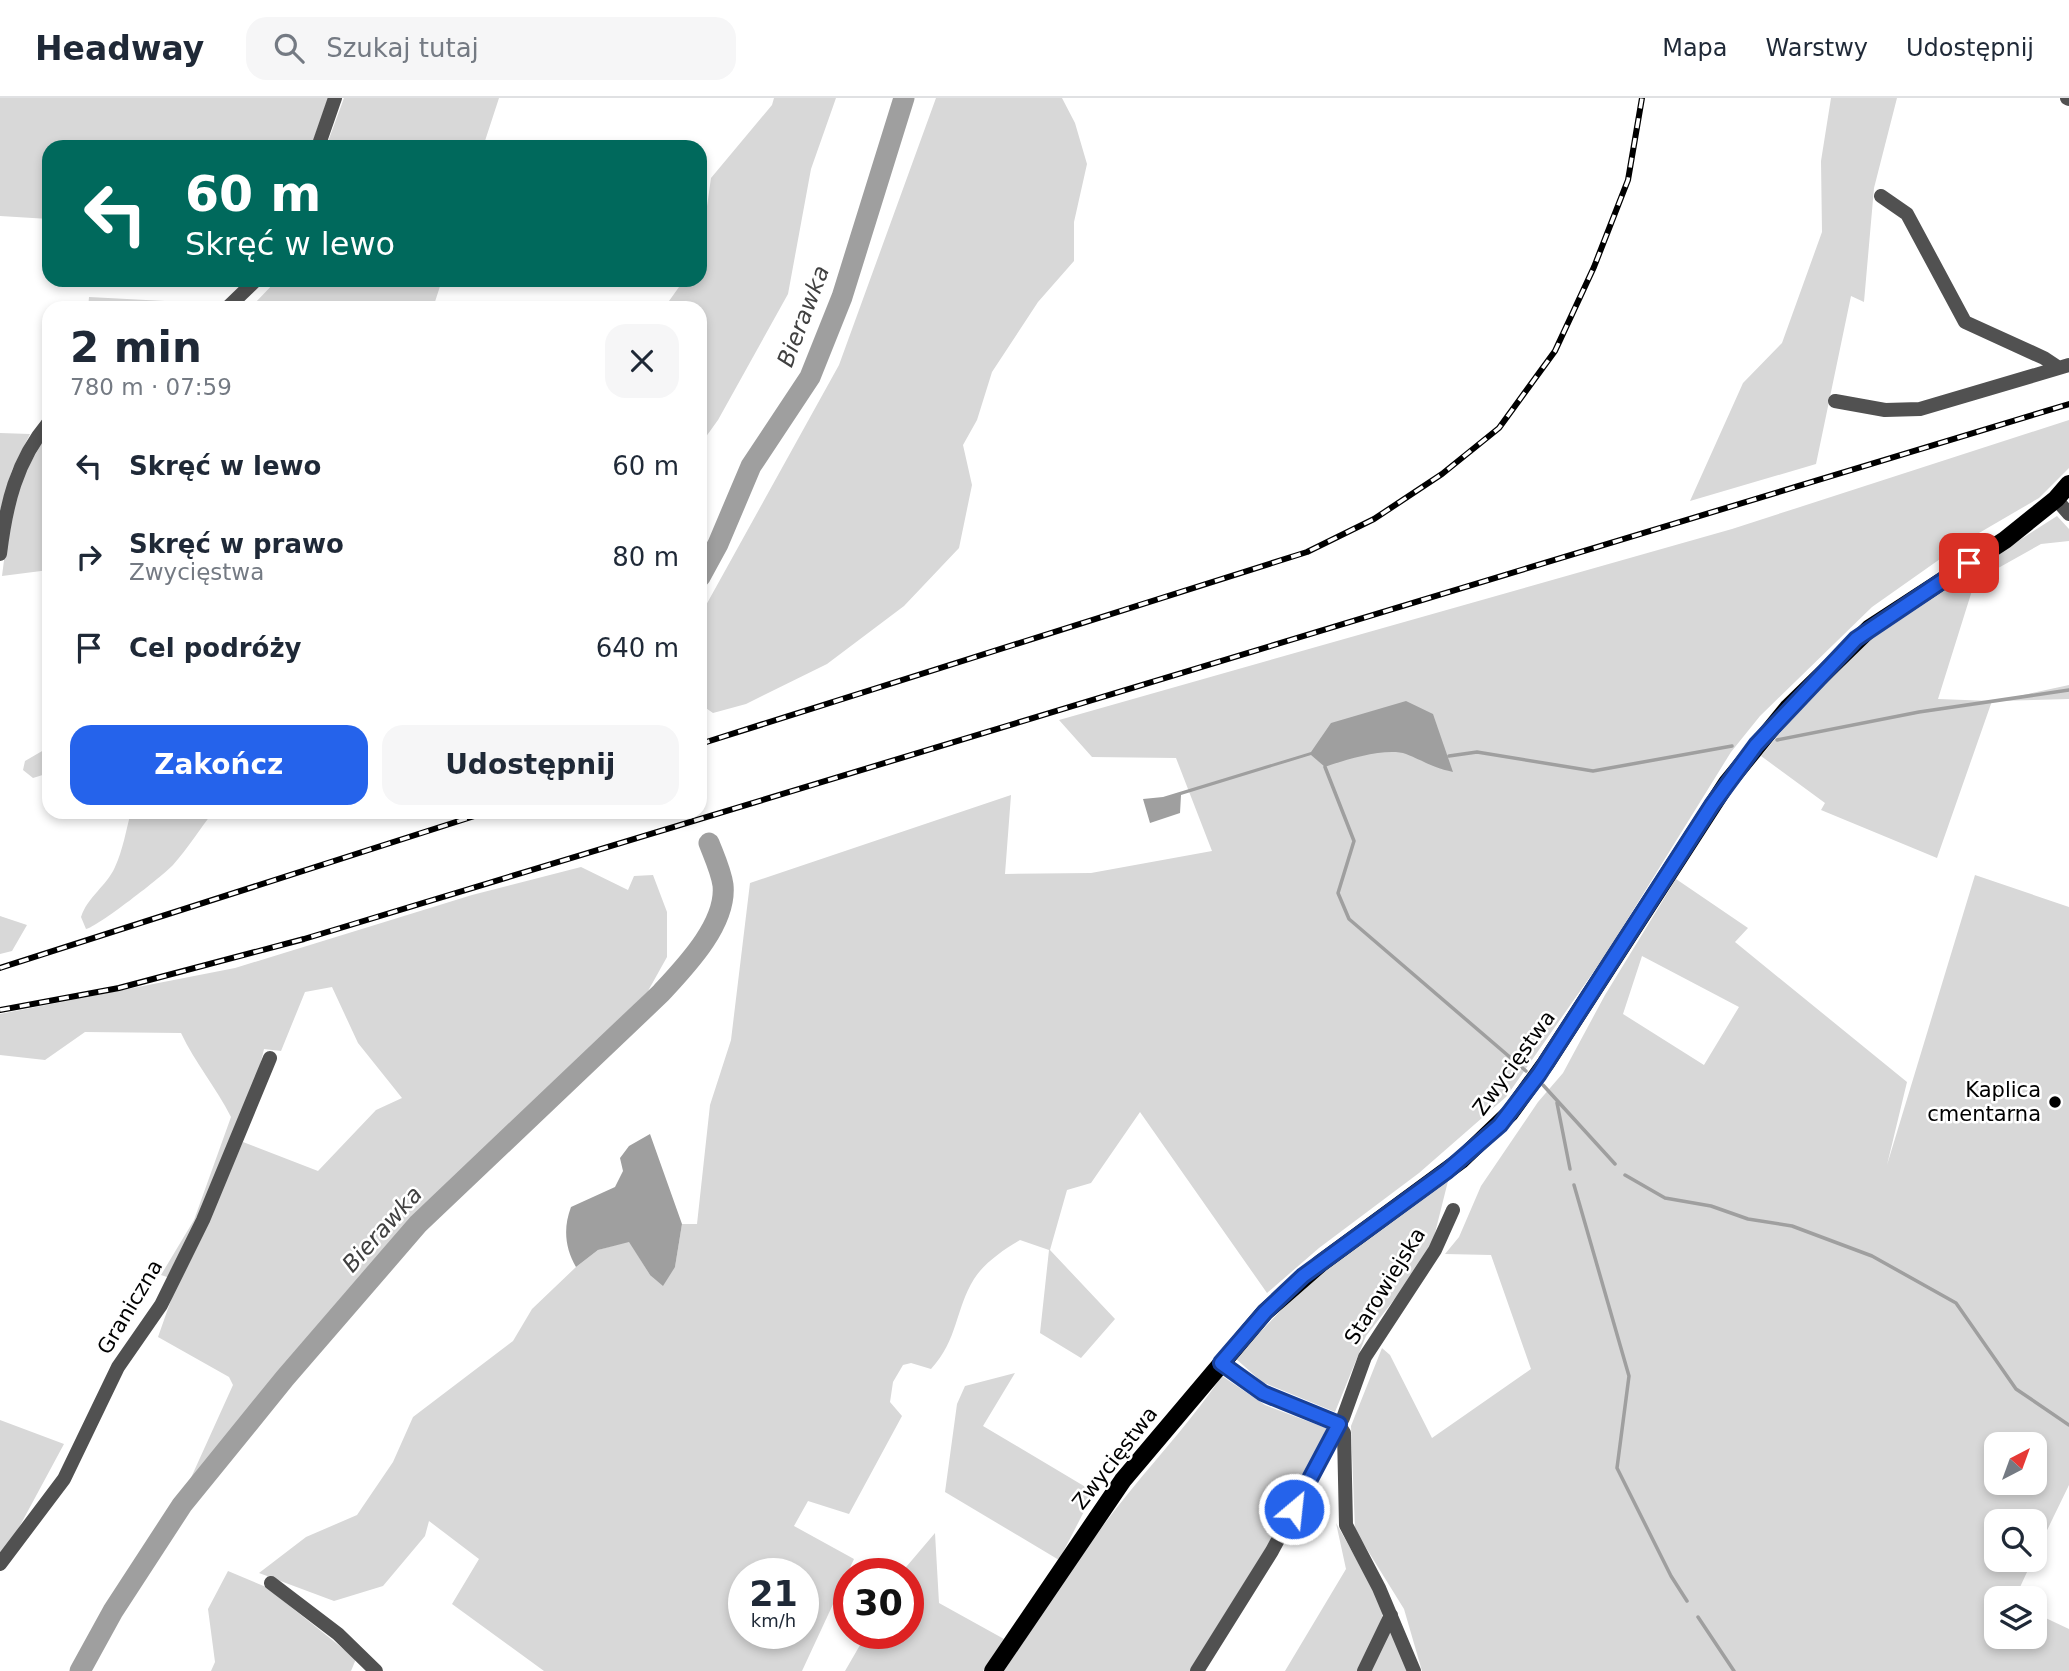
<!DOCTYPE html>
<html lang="pl">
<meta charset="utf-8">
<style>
:root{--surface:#fff;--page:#f6f6f7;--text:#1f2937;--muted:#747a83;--line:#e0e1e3;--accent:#2563eb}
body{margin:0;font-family:"DejaVu Sans",sans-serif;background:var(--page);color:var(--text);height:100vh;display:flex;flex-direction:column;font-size:26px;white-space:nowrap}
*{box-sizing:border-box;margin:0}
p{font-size:23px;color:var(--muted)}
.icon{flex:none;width:38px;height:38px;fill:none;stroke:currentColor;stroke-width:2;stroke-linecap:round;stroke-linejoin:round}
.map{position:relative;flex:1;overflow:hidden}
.sheet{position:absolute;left:42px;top:203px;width:665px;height:518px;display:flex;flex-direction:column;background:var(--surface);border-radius:21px;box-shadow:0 4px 10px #0003}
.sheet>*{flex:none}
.top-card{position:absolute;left:42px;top:42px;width:665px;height:147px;border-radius:21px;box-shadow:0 4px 10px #0003;background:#00695c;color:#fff;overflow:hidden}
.needle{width:46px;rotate:41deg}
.fabs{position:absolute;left:1984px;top:1334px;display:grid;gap:14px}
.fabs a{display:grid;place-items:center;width:63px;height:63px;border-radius:14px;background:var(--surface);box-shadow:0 4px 10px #0003;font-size:35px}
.speed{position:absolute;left:728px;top:1460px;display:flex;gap:14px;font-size:35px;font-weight:700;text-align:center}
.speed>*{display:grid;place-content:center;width:91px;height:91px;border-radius:50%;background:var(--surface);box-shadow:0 4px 10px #0003;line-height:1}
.speed small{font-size:18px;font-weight:400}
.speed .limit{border:10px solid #d22;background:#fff;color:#111}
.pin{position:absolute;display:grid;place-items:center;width:60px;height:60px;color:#fff;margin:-30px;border-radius:14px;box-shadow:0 4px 10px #0006}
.me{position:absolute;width:77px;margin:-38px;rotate:28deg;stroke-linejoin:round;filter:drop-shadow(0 0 5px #0008)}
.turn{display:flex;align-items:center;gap:24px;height:147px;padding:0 28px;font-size:32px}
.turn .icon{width:91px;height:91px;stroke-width:2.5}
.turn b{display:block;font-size:49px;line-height:60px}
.round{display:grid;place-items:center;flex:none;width:74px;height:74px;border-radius:21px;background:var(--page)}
.head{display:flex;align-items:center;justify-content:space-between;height:119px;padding:0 28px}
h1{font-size:42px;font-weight:800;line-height:52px}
.primary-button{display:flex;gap:14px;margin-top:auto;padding:14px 28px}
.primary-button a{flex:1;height:80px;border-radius:21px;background:var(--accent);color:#fff;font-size:28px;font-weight:800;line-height:80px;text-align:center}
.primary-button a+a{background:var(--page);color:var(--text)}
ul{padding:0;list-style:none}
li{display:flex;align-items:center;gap:21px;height:91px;padding:0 28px}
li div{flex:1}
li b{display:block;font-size:26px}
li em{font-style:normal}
header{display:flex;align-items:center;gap:42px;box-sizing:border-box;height:98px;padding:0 35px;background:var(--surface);border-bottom:2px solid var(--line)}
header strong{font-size:33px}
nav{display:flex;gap:38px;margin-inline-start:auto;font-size:24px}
.search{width:490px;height:63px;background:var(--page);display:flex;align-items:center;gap:18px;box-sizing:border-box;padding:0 24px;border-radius:21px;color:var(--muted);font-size:26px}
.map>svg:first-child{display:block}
.green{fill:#d8d8d8;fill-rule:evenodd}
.water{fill:#9f9f9f}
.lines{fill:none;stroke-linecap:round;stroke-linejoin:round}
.stream{stroke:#9f9f9f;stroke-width:3.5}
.river{stroke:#9f9f9f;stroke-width:21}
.minor{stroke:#515151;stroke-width:14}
.major{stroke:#000;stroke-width:18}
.rail-casing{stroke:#000;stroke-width:6}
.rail{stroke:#fff;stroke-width:3.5;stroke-dasharray:10;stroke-linecap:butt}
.route-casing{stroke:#184099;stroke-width:18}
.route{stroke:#2563eb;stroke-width:12}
.poi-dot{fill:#000;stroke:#fff;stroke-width:2.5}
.labels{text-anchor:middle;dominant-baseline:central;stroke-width:5;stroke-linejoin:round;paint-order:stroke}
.street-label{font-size:21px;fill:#000;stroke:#fff}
.poi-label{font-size:21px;fill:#000;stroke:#fff;text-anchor:end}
.water-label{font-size:23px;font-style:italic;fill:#404040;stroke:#fff}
</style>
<header>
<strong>Headway</strong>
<div class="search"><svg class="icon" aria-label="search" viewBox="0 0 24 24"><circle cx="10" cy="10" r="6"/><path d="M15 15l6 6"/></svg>Szukaj tutaj</div>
<nav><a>Mapa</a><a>Warstwy</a><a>Udostępnij</a></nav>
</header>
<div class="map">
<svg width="2069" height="1573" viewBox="0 0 2069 1573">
<rect width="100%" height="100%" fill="#fff"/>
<path class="green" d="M 0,0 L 328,0 L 311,49 L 49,49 L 49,121 L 0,118 Z
M 344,0 L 499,0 L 483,49 L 326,49 Z
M 774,0 L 836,0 L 811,71 L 788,196 L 718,322 L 700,347 L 700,210 L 664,210 L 684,182 L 700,182 L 700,158 L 711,80 L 772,7 Z
M 936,0 L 1062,0 L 1075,25 L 1087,66 L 1074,124 L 1074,163 L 1038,204 L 992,274 L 977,322 L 963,347 L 972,387 L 959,450 L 904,508 L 827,566 L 746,606 L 713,615 L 700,606 L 700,518 L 839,267 Z
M 1831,0 L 1897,0 L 1874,90 L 1864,204 L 1851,198 L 1816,366 L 1690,403 L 1743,285 L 1782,245 L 1822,134 L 1821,63 Z
M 277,182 L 442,182 L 433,210 L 254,210 L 254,206 Z
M 89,199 L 222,206 L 215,210 L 88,210 Z
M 2069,322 L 2069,370 L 2039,400 L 1967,442 L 1872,509 L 1760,618 L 1731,654 L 1606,856 L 1506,999 L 1419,1075 L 1319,1150 L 1267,1195 L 1140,1014 L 1091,1085 L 1067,1092 L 1050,1152 L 1115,1221 L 1081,1260 L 1040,1235 L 1049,1152 L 1020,1142 C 1004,1151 984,1165 974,1181 C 955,1212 958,1242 931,1271 L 911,1265 L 903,1267 L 893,1284 L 890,1304 L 902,1318 L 849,1416 L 808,1403 L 794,1428 L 854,1461 L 802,1573 L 544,1573 L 452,1506 L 479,1461 L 429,1423 L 425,1438 L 383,1488 L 334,1503 L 259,1475 L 306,1439 L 357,1417 L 393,1364 L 413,1319 L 513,1243 L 532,1211 L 576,1169 L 598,1152 L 629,1143 L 650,1177 L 675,1169 L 682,1126 L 697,1126 L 710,1007 L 731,942 L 750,785 L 1011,697 L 1005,776 L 1091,775 L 1212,753 L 1176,660 L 1092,659 L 1059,622 L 1732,431 ZM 744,1475 L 803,1475 L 803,1535 L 744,1535 Z
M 49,333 L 49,472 L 2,478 L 10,415 L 18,386 Z
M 0,335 L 30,336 L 12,372 L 0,413 Z
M 2057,418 L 2069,431 L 2069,443 L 2041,446 L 1975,483 L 1938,601 L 1992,603 L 1937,760 L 1821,712 L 1825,705 L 1761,658 L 1794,618 L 1869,539 Z
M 2069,587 L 2069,601 L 1996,603 Z
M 49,649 L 49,675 L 33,680 L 23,672 L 25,663 Z
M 131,714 L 213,714 C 200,731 188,750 173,767 C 164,777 96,830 86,831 L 81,819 C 88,798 106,789 115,769 C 123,752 126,732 131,714 Z
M 581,769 L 628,792 L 634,778 L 653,777 L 667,814 L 667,859 L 648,893 L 391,1143 L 185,1393 L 233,1287 L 229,1279 L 158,1239 L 177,1185 L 243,1044 L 318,1073 L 376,1012 L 402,1000 L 358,945 L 332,889 L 305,894 L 281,953 L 264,951 C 246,1031 204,1106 170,1180 L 161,1177 L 194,1122 L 231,1019 C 216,989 195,965 181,935 L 85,934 L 45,962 L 0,957 L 0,916 L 235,870 L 472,797 Z
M 1975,777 L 2069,809 L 2069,1387 L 2035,1457 L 2035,1423 L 1997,1423 L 1997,1461 L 2033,1461 L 2015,1500 L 1997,1500 L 1997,1538 L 2035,1538 L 2035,1515 L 2069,1531 L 2069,1573 L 1422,1573 L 1404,1511 L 1355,1432 L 1351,1328 L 1382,1250 L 1390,1257 L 1432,1340 L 1531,1271 L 1491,1157 L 1445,1156 L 1459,1139 L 1481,1088 L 1538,1004 L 1563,975 L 1605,897 L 1676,781 L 1748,830 L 1735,844 L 1907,984 L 1887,1067 ZM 1642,858 L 1739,909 L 1704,967 L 1623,916 ZM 1997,1346 L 2035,1346 L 2035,1384 L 1997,1384 Z
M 0,818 L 27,827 L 12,853 L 0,856 Z
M 1449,1079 L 1430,1155 L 1366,1238 L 1335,1314 L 1262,1284 L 1235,1260 L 1328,1164 Z
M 1015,1275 L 983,1328 L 1094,1394 L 1059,1462 L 945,1394 L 957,1306 L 965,1288 Z
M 1222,1278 L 1265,1307 L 1331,1332 L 1305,1385 L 1193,1573 L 1004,1573 C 1045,1512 1084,1449 1131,1392 C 1162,1354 1194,1319 1222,1278 Z
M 0,1322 L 64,1346 L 2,1461 L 0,1460 Z
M 1336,1425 L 1384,1510 L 1377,1541 L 1361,1573 L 1285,1573 L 1346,1471 Z
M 935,1435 L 939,1505 L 1004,1541 L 983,1573 L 845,1573 L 867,1535 L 908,1535 L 908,1475 L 901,1475 Z
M 228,1473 L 266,1489 L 356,1561 L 351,1573 L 211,1573 L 215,1564 L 208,1511 Z
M 1392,1530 L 1409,1573 L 1369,1573 Z"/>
<path class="water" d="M 1406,603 L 1433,616 L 1453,674 C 1431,669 1426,664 1406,656 C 1387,649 1344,662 1325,669 L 1311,657 L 1181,697 L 1180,715 L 1150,725 L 1143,701 L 1163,699 L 1311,654 L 1331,625 Z
M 650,1036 L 682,1126 L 675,1169 L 663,1188 L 650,1177 L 629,1144 L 598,1152 L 576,1169 C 565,1150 563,1130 571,1109 L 615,1089 L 623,1073 L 620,1060 L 629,1048 Z"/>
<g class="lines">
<path class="stream" d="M 1777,642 L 1919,614 L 2069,592
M 1449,658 L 1477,654 L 1593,673 L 1732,648
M 1325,669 L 1354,743 L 1338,795 L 1349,821 L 1526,973
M 1543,987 L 1615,1066
M 1557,1005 L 1570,1071
M 1625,1077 L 1665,1100 L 1711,1108 L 1748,1121 L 1792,1128 L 1872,1158 L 1956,1205 L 2016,1291 L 2069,1327
M 1574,1087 L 1629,1278 L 1617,1370 L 1671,1478 L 1687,1503
M 1698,1519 L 1734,1573"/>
<path class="river" d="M 700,479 L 718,446 L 751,368 L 810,279 L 842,199 L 904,0
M 80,1573 L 113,1513 L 182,1407 L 285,1280 L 418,1126 L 661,895 C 685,869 727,826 723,787 C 721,773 714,758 709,745"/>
<path class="minor" d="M 2067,0 L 2069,1
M 318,49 L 335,0
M 1881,98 L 1907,116 L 1965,224 L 2044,260 L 2059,270
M 227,210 L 256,182
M 1835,303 L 1885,312 L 1920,311 L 2069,267
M 2056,401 L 2069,416
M 0,456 C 6,407 16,363 49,324
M 1221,1265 L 1263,1295 L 1339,1327
M 1339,1327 L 1344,1335 L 1346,1427 L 1379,1490 L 1414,1573
M 0,1466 L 64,1381 L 118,1269 L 161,1207 L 203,1122 L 270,960
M 271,1485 L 338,1536 L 376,1573
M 1197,1573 L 1272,1453 L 1343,1320 L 1365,1259 L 1435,1152 L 1453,1112
M 1364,1573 L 1391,1517"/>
<path class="major" d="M 993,1573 L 1123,1382 L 1265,1214 L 1321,1165 L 1461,1062 L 1510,1015 L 1546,965 L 1727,685 L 1788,610 L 1870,530 L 2005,442 L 2056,401 L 2069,386"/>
<g class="rail-casing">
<path id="rail" d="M 700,646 L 1307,454 L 1374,421 L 1442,376 L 1499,330 L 1555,253 L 1594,169 L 1628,82 L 1642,0
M 0,870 L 487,714
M 0,912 L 119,890 L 304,841 L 2069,306"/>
</g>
<use href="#rail" class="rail"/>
</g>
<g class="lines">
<g class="route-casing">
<path id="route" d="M 1294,1411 L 1339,1326 L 1263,1295 L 1221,1265 L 1265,1214 L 1303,1178 L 1447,1073 L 1500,1027 L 1539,976 L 1712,707 L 1756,647 L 1856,541 L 1969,465"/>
</g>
<use href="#route" class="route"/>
</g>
<circle class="poi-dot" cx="2055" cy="1004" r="7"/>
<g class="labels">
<g class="street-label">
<text transform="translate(1514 965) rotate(-54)">Zwycięstwa</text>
<text transform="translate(1385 1188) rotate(-58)">Starowiejska</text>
<text transform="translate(130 1209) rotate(-59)">Graniczna</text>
<text transform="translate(1115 1360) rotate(-52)">Zwycięstwa</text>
</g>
<g class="poi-label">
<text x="2041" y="992">Kaplica<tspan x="2041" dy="24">cmentarna</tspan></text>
</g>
<g class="water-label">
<text transform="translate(803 218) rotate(-69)">Bierawka</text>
<text transform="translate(382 1131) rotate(-48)">Bierawka</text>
</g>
</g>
</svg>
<div class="fabs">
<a><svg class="needle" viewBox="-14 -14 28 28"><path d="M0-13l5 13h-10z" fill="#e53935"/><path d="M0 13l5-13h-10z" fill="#747a83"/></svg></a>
<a><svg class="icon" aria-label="search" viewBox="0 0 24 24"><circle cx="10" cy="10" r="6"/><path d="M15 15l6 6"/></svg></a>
<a><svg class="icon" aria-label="layers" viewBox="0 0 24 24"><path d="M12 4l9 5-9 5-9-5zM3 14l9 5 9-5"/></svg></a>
</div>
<div class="speed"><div>21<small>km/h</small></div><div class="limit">30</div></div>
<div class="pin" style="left:1969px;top:465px;background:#d93025"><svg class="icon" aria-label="arrive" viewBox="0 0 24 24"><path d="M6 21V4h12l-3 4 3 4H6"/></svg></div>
<svg class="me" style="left:1294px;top:1411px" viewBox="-20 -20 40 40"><circle r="17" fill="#2563eb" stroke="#fff" stroke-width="3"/><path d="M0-11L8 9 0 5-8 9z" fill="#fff"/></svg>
<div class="top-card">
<div class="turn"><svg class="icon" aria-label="left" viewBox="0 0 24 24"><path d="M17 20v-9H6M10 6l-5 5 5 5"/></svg><div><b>60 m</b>Skręć w lewo</div></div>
</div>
<section class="sheet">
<div class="head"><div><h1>2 min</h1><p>780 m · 07:59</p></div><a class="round"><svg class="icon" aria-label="close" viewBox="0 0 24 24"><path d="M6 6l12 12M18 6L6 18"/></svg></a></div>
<ul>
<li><svg class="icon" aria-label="left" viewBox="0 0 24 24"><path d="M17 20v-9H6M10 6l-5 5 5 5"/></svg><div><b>Skręć w lewo</b></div><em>60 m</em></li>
<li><svg class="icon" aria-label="right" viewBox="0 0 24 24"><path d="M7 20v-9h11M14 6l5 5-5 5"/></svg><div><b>Skręć w prawo</b><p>Zwycięstwa</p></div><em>80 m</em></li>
<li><svg class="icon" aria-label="arrive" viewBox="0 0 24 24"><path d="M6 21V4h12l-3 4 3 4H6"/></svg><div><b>Cel podróży</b></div><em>640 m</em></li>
</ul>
<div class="primary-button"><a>Zakończ</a><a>Udostępnij</a></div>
</section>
</div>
